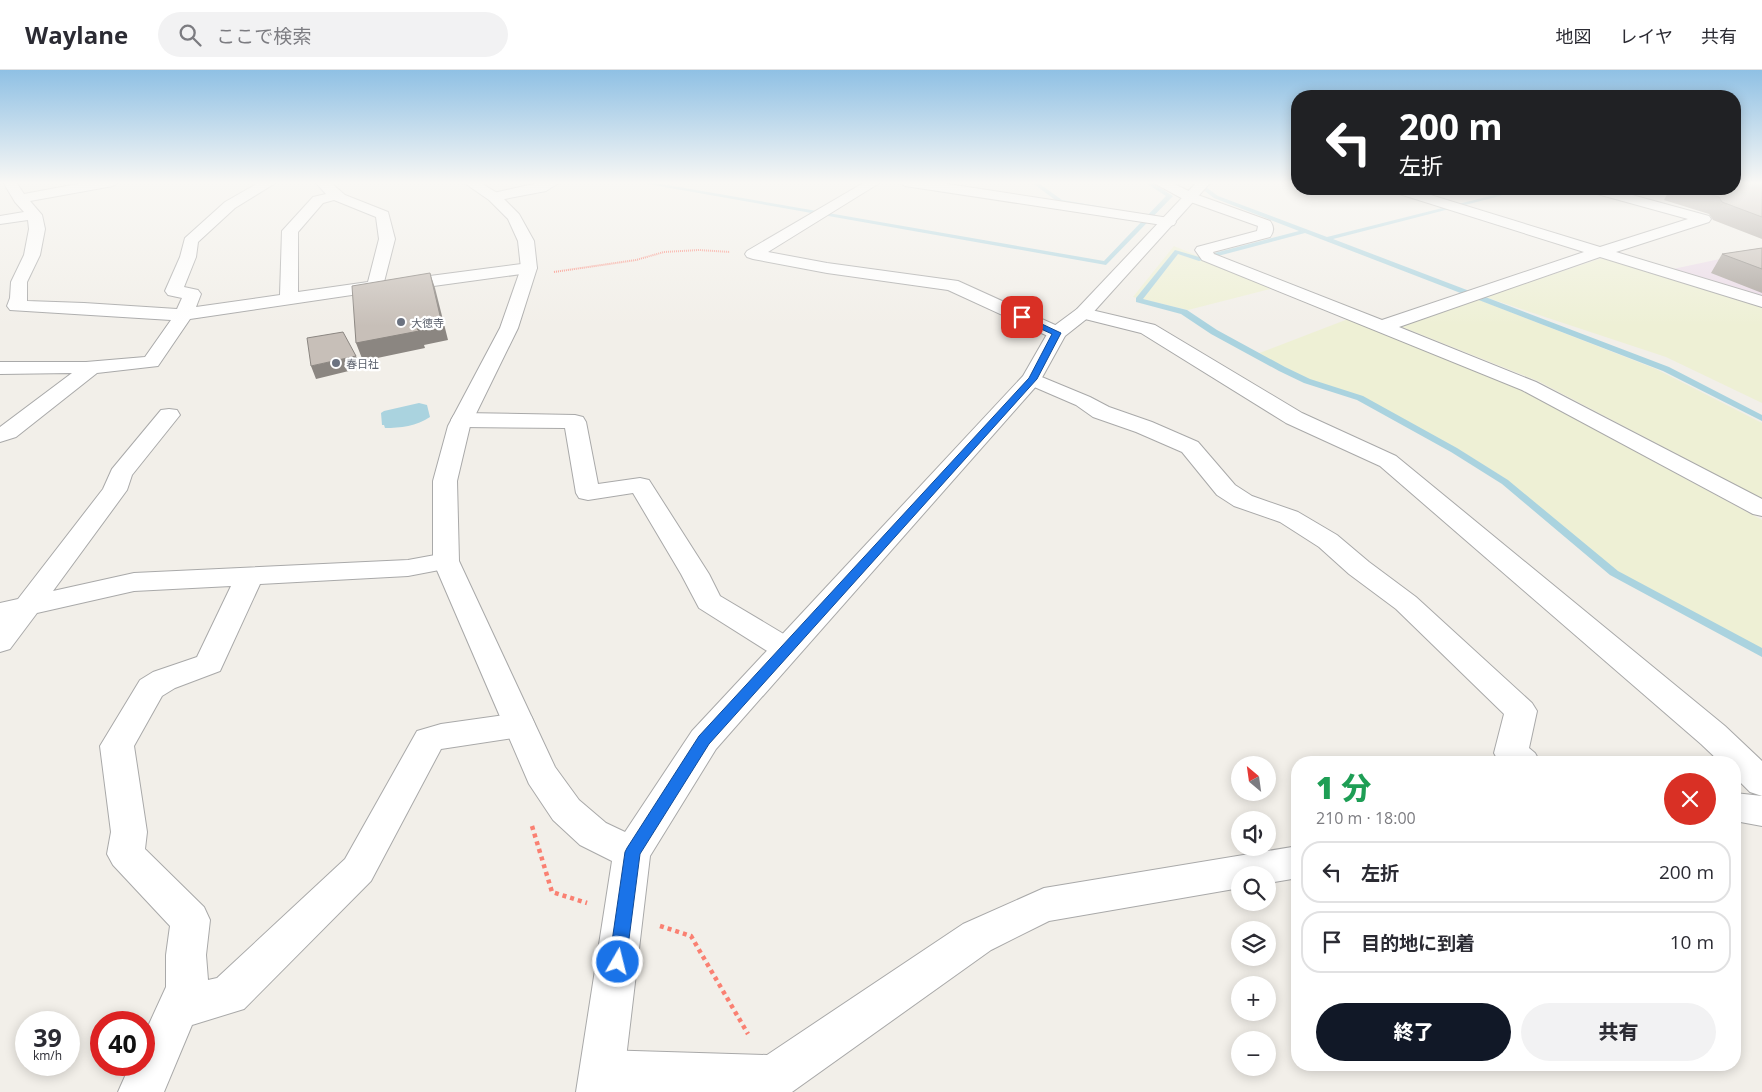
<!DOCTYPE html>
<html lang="ja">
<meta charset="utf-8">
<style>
:root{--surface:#fff;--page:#f2f2f3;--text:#2b2b33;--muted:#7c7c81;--line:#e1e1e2;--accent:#111827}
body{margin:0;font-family:"Open Sans","Noto Sans JP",sans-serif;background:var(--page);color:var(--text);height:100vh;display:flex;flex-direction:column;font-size:19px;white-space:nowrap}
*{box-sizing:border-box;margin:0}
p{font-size:16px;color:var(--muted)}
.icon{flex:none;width:28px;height:28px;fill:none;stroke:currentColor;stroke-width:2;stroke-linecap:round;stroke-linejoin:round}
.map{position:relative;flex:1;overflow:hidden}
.panel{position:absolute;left:1291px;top:686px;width:450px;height:315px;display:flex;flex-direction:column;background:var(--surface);border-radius:20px;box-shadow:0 2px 12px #0003}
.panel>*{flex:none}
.guide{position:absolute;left:1291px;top:20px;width:450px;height:105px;border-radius:20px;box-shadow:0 2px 12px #0003;background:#202124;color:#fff;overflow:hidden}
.needle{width:32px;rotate:331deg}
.controls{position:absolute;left:1231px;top:686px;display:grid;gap:10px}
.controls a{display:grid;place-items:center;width:45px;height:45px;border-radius:50%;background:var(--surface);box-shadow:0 2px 12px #0003;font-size:25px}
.speed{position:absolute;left:15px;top:941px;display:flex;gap:10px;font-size:25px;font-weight:700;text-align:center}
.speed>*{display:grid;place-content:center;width:65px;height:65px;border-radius:50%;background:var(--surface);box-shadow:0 2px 12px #0003;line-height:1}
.speed small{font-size:12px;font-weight:400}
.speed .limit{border:8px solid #d22;background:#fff;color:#111}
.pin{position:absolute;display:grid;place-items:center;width:42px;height:42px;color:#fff;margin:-21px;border-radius:10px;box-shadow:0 2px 8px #0006}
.me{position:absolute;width:55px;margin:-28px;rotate:8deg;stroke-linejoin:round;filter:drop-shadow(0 0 4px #0008)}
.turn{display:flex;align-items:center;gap:18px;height:105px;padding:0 25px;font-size:22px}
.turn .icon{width:65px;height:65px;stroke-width:2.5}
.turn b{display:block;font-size:35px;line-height:42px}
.round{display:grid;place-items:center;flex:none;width:52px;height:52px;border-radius:26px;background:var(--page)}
.summary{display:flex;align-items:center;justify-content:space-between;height:85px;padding:0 25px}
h1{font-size:30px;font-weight:800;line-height:38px;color:#1e9e55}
.cta{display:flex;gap:10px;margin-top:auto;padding:10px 25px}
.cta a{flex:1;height:58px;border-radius:30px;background:var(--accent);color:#fff;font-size:20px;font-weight:800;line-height:58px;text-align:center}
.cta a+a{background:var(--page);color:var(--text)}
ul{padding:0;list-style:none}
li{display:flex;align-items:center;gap:15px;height:62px;margin:0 10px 8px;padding:0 15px;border:2px solid var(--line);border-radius:20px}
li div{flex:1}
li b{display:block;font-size:19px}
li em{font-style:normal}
header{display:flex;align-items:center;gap:30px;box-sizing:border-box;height:70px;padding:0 25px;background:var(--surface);border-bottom:1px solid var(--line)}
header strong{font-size:24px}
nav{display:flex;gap:28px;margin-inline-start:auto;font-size:18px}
.search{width:350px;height:45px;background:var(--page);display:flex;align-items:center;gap:12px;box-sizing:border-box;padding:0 18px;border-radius:28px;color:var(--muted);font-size:19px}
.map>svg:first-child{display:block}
.industrial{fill:#ebdbe8}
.farmland{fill:#eef0d5}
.water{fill:#aad3df}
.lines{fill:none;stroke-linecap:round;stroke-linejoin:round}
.stream{fill:#aad3df;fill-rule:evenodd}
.minor-casing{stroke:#a9a9a9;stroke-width:2}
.tertiary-casing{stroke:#a9a9a9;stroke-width:2}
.path-far1{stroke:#fa8072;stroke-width:2;stroke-dasharray:1 1;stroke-linecap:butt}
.path{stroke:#fa8072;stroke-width:4.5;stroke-dasharray:4 4;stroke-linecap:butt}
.minor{fill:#fff;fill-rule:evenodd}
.tertiary{fill:#fff;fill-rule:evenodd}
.wall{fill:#aba49e}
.shaded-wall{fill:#8b8681}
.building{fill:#c7bfb8;stroke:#8b8681}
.route{fill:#1a73e8;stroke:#114b97}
.worship-dot{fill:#6b7280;stroke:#fff;stroke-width:2}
.labels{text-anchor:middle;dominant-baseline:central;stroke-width:4.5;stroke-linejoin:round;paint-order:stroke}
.far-worship-label{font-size:11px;fill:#5b616d;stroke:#fff;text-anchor:start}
</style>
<header>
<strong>Waylane</strong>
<div class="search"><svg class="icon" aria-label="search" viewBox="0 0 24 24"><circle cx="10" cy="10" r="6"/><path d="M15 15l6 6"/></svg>ここで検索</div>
<nav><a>地図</a><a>レイヤ</a><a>共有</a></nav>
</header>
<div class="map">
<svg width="1762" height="1022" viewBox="0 0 1762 1022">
<rect width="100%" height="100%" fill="#f2efe9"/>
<path class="industrial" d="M 1762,180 L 1762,229 L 1673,199 Z"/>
<path class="farmland" d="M 1174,176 L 1274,218 L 1188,240 L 1133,227 Z
M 1605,187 L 1762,234 L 1762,333 L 1666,287 L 1485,227 Z
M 1477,229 L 1656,299 L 1762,353 L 1762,429 L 1538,311 L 1397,255 Z
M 1348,249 L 1521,320 L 1762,450 L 1762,579 L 1629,509 L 1583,476 L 1506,409 L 1463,382 L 1357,325 L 1309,310 L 1257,284 Z"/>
<path class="water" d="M 419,333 L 427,335 L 430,347 C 417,356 400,358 385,358 L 384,355 L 382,355 L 381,343 L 384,341 Z"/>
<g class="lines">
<path class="stream" d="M 636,112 L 650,112 L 1104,191 L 1166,126 L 1144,112 L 1151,112 L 1173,126 L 1106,195 Z
M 1031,112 L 1037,112 L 1062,130 L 1103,137 L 1100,139 L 1058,132 Z
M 1193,112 L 1199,112 L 1218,126 L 1327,167 L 1518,119 L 1527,119 L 1333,169 L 1669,297 L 1762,345 L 1762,351 L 1663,301 L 1305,163 L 1199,191 L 1178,184 L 1143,229 L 1187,240 L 1217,260 L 1285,297 L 1310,309 L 1363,326 L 1457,378 L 1508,410 L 1618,501 L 1762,578 L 1762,587 L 1610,505 L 1502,414 L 1451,382 L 1357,330 L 1304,313 L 1279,301 L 1211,264 L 1181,244 L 1136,232 L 1136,228 L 1175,180 L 1199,187 L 1299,161 L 1214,128 Z"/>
<g class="minor-casing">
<path id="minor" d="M 3,112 L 16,112 L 24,124 L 88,112 L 119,112 L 113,116 L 30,131 L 42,145 L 45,159 L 40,185 L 27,212 L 27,231 L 84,233 L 177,239 L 182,228 L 168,225 L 165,221 L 180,187 L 185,168 L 225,132 L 260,112 L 277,112 L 235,138 L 198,172 L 196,187 L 184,217 L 198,220 L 201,224 L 196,237 L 280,225 L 282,161 L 313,127 L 326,124 L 315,112 L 330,112 L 345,125 L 388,142 L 395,169 L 384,212 L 529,193 L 535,195 L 537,198 L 535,201 L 529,203 L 390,222 L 372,222 L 190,249 L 158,296 L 97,303 L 16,367 L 0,372 L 0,357 L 72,303 L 0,304 L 0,292 L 86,292 L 145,287 L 171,250 L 10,240 L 7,236 L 10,228 L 11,212 L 24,185 L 29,159 L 28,150 L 0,154 L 0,146 L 24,142 L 15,132 ZM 334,130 L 376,147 L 379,169 L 368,212 L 298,222 L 298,162 L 323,133 Z
M 542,112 L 560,112 L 546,121 L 494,131 L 487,127 L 489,124 Z
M 865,112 L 881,112 L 768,182 L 827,193 L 958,211 L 1064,259 L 1066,263 L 1064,267 L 1057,269 L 1050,267 L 948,220 L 827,203 L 753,189 L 747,187 L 745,184 L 747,181 Z
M 899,112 L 935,112 L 1169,148 L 1174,149 L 1176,152 L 1174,155 L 1169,156 L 905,116 Z
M 1152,112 L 1170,112 L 1195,124 L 1270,151 C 1274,156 1274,162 1270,167 L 1213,182 L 1214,184 L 1382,250 L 1584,182 L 1393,122 L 1391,119 L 1411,119 L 1600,177 L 1688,149 L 1590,122 L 1588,119 L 1610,119 L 1709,146 L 1711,149 L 1709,152 L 1616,182 L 1762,226 L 1762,237 L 1600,187 L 1399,257 L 1536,312 L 1762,429 L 1762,446 L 1753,444 L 1522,320 L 1202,190 L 1195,180 L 1197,177 L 1257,161 L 1258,156 L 1185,130 Z
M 1083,238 L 1155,255 L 1302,343 L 1396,386 L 1725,656 L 1762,691 L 1762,726 L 1750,722 L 1735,707 L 1735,692 L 1720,692 L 1701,674 L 1380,396 L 1286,353 L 1141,263 L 1077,247 L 1074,243 L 1077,239 Z
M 1032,303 L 1090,327 L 1109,337 L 1152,352 L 1198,372 L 1235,415 L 1252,426 L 1298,442 L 1337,465 L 1369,492 L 1416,527 L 1532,633 L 1537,641 L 1529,678 L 1535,683 L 1540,692 L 1499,692 L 1494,683 L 1504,644 L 1396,539 L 1349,504 L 1319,477 L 1280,452 L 1234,436 L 1217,425 L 1182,382 L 1136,362 L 1093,347 L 1076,335 L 1025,313 L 1022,309 L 1025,305 Z
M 169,339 L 177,340 L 180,345 L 132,405 L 127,420 L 53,521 L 134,503 L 408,490 L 446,483 L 455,485 L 459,491 L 455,497 L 408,506 L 260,514 L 220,601 L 175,618 L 162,626 L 134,676 L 147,762 L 145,779 L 204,837 L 210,850 L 206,885 L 208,910 L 217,908 L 345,789 L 417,661 L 441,654 L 519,643 L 531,646 L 535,655 L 531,664 L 519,667 L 441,679 L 371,811 L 244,939 L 192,955 L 164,1022 L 118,1022 L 130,995 L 144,995 L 144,965 L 166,917 L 166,885 L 170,856 L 113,795 L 107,784 L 111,762 L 100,676 L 140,610 L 153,602 L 197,587 L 231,516 L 134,521 L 37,543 L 10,579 L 0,582 L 0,533 L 18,529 L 103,419 L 112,399 L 161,340 Z
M 462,343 L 575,345 L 583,347 L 586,352 L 598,414 L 640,408 L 649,410 L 709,504 L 720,526 L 797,572 L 801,579 L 797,586 L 786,589 L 775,586 L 699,538 L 681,504 L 633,423 L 588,430 L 579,428 L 576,423 L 565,358 L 462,357 L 454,355 L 451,350 L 454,345 Z
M 1735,723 L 1762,726 L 1762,756 L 1735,751 Z
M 1298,776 L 1298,808 L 1268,813 L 1268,805 L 1240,805 L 1240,818 L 1049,851 L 991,880 L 792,1022 L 596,1022 L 586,1018 L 580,1002 L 586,986 L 602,980 L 767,985 L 963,854 L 1044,818 Z"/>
</g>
<g class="tertiary-casing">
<path id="tertiary" d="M 463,112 L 479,112 L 499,124 L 519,144 L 534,171 L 537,198 L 518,258 L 470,356 L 457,411 L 459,491 L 555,697 L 579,730 L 606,753 L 625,762 L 692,661 L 1023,306 L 1050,259 L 1077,239 L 1197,112 L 1211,112 L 1089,247 L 1065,266 L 1039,313 L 716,679 L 650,786 L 622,1022 L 576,1022 L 612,791 L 580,775 L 553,750 L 529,714 L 433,491 L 433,411 L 448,356 L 500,258 L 521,198 L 518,171 L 508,149 L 489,130 Z"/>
</g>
<path class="path-far1" d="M 554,202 L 636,190 L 664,182 L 699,180 L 730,182"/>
<path class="path" d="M 532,756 L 552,822 L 587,833
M 660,856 L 691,866 L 748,964"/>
<use href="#minor" class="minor"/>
<use href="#tertiary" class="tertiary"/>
</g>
<path class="wall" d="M 1762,112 L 1762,169 L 1713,150 L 1709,144 L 1664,130 L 1670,119 L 1735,119 Z
M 1762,178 L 1762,223 L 1711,203 L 1722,184 Z"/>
<path class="shaded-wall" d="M 430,203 L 435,218 L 448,270 L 424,275 L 425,278 L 363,291 L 356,273 Z
M 356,286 L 361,298 L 316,309 L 311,296 Z"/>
<path class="building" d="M 1735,112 L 1762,112 L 1762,147 L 1722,132 L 1719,127 L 1691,119 L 1735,119 Z
M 1762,178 L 1762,199 L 1722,184 Z
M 430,203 L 442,254 L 417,259 L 419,261 L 356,273 L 352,216 Z
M 343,262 L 356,286 L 311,296 L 307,268 Z"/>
<linearGradient id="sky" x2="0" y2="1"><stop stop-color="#8fc0e4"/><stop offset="0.44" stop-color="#f9f8f5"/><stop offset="1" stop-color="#f9f8f5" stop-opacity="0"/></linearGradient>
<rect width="1762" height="256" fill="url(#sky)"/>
<path class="route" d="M 1019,246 L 1025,246 L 1061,263 L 1037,309 L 709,674 L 640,784 L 626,892 L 623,898 L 618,900 L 612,898 L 609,892 L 625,782 L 627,778 L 699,666 L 1029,308 L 1052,264 L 1019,249 Z"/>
<g class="worship-dot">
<circle cx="401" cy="252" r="5"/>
<circle cx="336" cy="293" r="5"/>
</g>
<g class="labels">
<g class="far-worship-label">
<text x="411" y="252">大徳寺</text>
<text x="346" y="293">春日社</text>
</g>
</g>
</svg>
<div class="controls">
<a><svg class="needle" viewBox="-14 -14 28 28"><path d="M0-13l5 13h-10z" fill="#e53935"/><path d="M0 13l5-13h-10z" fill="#7c7c81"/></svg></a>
<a><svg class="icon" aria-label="sound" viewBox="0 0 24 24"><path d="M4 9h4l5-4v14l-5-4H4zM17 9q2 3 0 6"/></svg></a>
<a><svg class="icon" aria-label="search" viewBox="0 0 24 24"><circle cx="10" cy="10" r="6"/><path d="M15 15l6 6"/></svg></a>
<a><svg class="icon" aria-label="layers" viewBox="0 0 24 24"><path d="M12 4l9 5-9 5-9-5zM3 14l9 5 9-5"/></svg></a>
<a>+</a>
<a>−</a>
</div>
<div class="speed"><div>39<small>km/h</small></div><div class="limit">40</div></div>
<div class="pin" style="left:1022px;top:247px;background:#d93025"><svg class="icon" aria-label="arrive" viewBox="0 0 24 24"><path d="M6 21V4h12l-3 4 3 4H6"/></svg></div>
<svg class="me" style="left:618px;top:892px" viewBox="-20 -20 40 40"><circle r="17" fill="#1a73e8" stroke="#fff" stroke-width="3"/><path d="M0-11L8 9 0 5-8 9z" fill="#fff"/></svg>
<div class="guide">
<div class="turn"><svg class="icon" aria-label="left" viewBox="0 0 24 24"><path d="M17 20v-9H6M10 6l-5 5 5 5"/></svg><div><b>200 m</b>左折</div></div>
</div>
<section class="panel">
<div class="summary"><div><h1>1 分</h1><p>210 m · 18:00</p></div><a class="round" style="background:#d93025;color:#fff"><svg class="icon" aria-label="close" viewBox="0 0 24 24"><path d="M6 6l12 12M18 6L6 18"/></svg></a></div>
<ul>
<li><svg class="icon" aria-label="left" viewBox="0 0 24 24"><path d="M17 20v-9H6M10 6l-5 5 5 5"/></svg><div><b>左折</b></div><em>200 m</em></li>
<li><svg class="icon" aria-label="arrive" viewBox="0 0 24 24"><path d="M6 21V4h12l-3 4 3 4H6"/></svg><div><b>目的地に到着</b></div><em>10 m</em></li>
</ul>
<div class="cta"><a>終了</a><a>共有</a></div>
</section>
</div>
